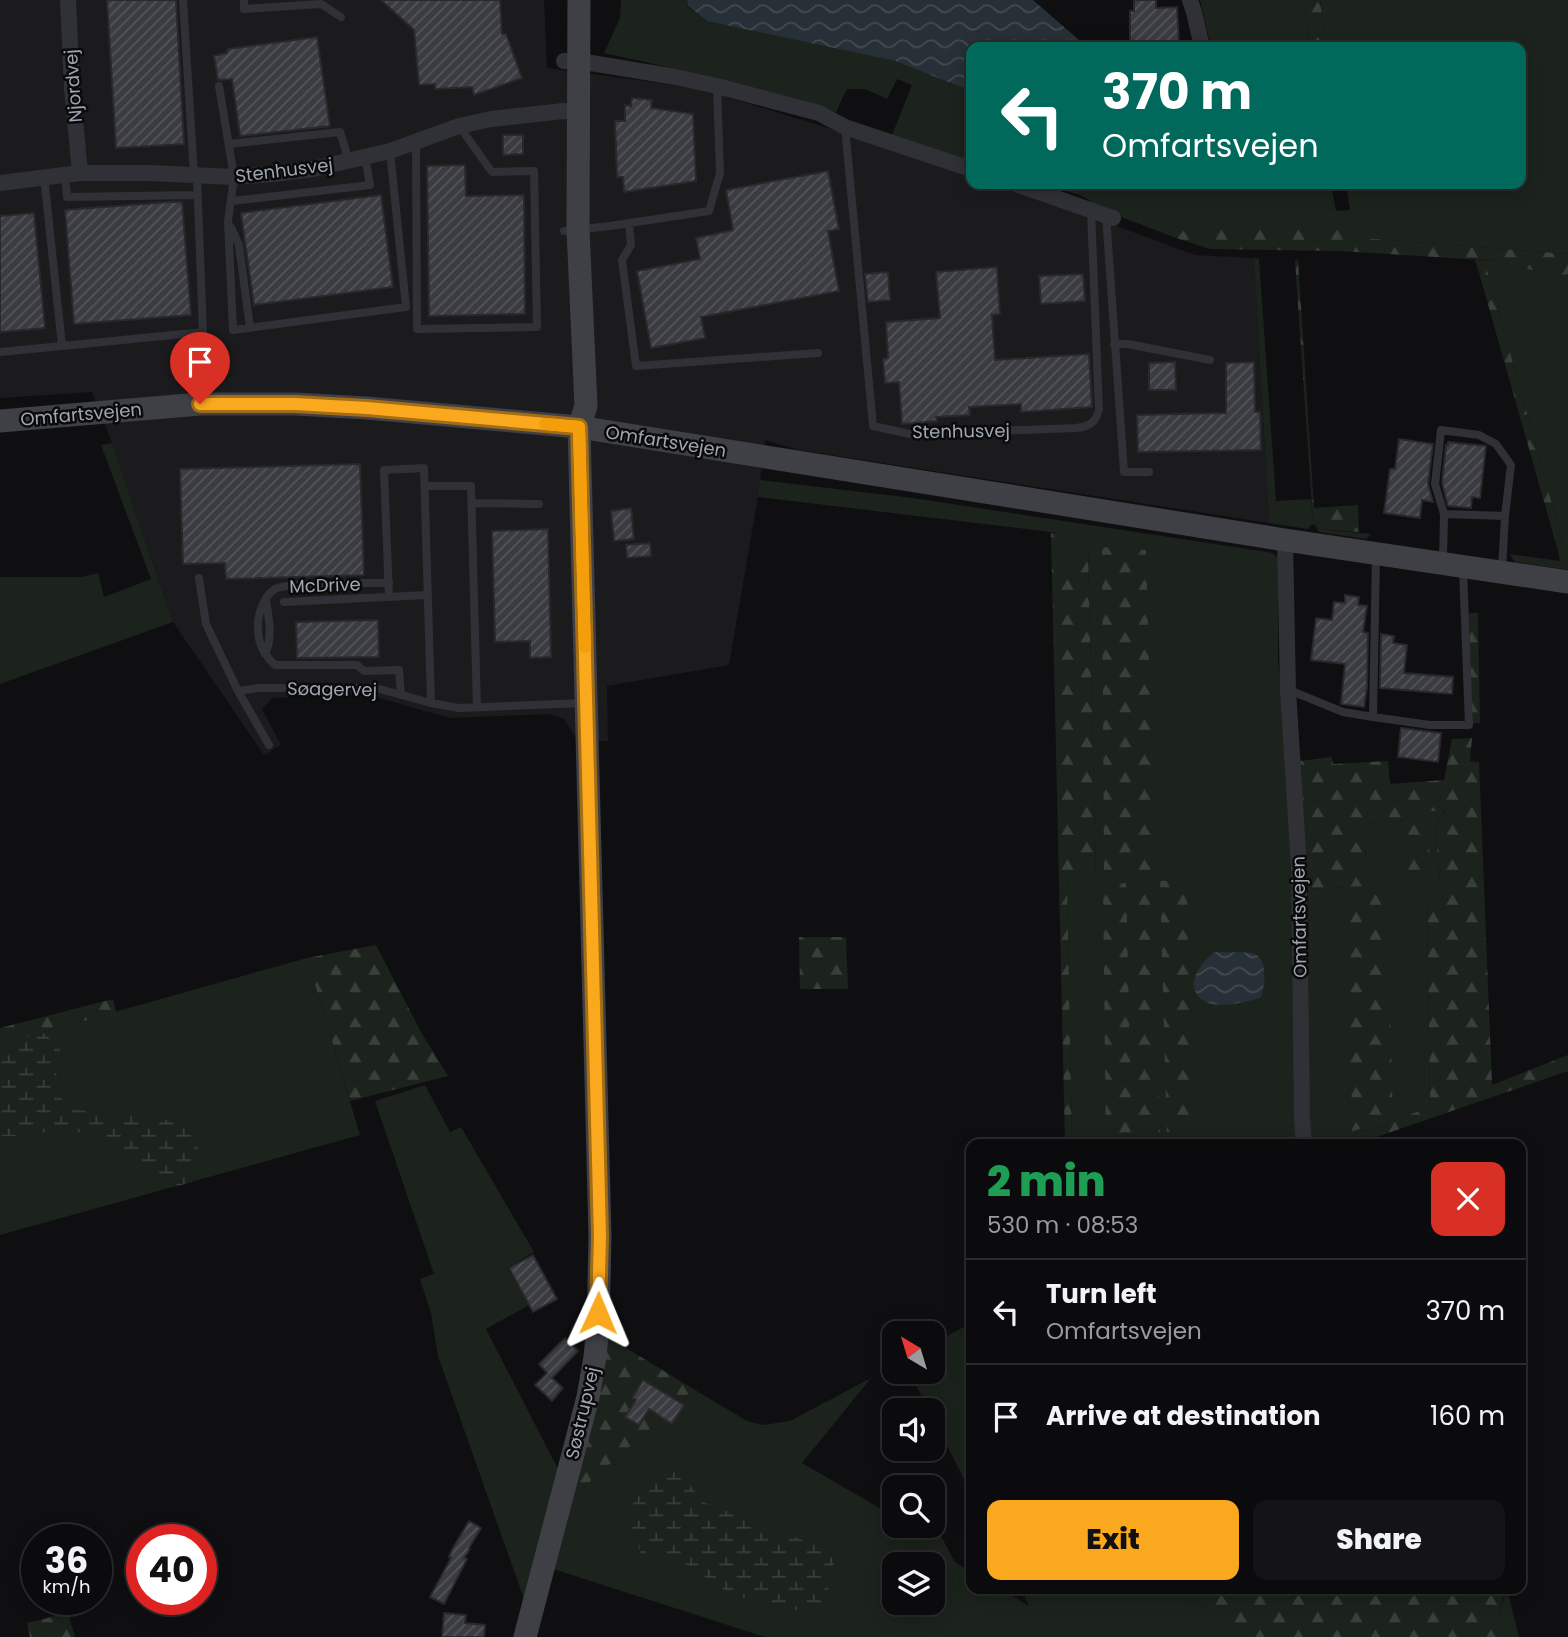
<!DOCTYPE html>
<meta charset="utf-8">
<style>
:root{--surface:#0b0b0d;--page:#141416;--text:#f1f3f6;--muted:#9a9b9d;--line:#2b2b2e;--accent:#faa81e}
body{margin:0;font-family:Poppins,sans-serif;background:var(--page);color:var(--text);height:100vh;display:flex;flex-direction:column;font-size:26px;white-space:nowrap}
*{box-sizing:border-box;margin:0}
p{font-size:23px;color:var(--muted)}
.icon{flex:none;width:38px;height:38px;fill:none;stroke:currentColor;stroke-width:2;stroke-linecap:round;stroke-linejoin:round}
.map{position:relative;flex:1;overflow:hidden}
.drawer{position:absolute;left:966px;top:1139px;width:560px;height:455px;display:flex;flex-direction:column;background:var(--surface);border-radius:14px;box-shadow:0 4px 18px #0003,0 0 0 2px var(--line)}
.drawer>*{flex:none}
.hud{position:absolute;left:966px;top:42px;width:560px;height:147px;border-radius:14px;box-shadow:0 4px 18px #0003,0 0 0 2px var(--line);background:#00695c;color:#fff;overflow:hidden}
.needle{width:46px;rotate:322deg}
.tools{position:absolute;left:882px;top:1321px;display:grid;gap:14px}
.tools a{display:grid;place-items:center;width:63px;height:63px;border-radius:14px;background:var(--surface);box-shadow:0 4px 18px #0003,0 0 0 2px var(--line);font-size:35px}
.speed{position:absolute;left:21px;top:1524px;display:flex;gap:14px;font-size:35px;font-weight:700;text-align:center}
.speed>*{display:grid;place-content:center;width:91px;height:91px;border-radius:50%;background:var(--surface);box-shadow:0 4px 18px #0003,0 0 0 2px var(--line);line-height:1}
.speed small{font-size:18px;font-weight:400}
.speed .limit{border:10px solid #d22;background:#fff;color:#111}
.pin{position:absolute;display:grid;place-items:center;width:60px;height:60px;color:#fff;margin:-72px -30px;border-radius:50% 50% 50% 0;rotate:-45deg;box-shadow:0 0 7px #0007}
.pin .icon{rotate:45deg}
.me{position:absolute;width:77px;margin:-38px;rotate:1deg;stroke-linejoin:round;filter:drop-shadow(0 0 5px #0008)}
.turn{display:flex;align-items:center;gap:24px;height:147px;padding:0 21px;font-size:32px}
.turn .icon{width:91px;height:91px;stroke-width:2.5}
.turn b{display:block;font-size:49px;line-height:60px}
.round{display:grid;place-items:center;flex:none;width:74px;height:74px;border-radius:14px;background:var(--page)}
.headline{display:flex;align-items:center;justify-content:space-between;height:119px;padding:0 21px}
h1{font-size:42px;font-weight:800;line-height:52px;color:#1e9e55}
.button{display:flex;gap:14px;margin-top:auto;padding:14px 21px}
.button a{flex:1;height:80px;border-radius:14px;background:var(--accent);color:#111;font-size:28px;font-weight:800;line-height:80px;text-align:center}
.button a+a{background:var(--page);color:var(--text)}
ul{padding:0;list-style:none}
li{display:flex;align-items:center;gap:21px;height:105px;padding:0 21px;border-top:2px solid var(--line)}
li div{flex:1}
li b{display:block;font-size:26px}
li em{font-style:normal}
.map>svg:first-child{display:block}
.built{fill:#1b1b1e}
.grass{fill:#1b231c;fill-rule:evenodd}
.forest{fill:url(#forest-firs)}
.wetland{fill:url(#wetland-marsh)}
.water{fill:url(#water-waves)}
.building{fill:url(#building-hatch);stroke:#29292d;stroke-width:2}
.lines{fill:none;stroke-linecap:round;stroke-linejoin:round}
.lane{stroke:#303136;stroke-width:8}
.street{stroke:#303136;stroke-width:16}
.secondary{stroke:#3e4046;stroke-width:23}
.route-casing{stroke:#a26d14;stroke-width:18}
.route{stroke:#faa81e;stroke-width:12}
.slow{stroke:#f59e0b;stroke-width:12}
.labels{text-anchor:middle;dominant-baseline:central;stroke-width:5;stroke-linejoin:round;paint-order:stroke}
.street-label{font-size:18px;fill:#9fa6b2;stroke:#0a0a0b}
</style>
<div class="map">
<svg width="1568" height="1637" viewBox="0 0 1568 1637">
<defs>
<pattern id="forest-firs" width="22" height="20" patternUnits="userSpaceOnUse" patternTransform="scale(1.75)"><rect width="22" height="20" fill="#1b231c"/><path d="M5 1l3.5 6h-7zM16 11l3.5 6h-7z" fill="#39403b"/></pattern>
<pattern id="wetland-marsh" width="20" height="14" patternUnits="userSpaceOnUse" patternTransform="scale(1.75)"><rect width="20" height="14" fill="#1b231c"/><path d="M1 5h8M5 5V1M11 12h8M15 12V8" fill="none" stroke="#39403b"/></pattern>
<pattern id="water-waves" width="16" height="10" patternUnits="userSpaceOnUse" patternTransform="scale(1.75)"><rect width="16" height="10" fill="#273036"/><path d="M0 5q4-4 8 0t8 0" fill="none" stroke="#434b51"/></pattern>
<pattern id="building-hatch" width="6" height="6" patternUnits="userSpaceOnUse" patternTransform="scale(1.75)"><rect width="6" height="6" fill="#3b3c41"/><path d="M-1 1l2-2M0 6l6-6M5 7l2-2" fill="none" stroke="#54555a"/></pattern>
</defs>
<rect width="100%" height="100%" fill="#0f0f11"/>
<path class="built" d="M 0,0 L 544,0 L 547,68 L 697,88 L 828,128 L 971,176 L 971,184 L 995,184 L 1071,209 L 1195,255 L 1254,258 L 1269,523 L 799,450 L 765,440 L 758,497 L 729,665 L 607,686 L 608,741 L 578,741 L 564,719 L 551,714 L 450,718 L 365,694 L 272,698 L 262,709 L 281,745 L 264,755 L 173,622 L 112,443 L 92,392 L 0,398 Z"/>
<path class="grass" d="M 621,0 L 687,0 L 688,7 L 707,21 L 895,61 L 971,91 L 971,163 L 892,135 L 912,85 L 897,79 L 887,99 L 865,89 L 847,89 L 836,112 L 704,75 L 604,53 L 620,18 Z
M 1200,0 L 1303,0 L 1310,47 L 1211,47 Z
M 1320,0 L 1568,0 L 1568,254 L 1352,237 L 1352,233 L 1185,229 L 1176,238 L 1111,213 L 1080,195 L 1042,184 L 1168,184 L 1182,189 L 1196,184 L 1331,184 L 1336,211 L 1350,210 L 1346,184 L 1521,184 L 1521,47 L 1327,47 Z
M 1254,258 L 1259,259 L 1276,501 L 1311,499 L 1313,521 L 1317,524 L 1320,529 L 1371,534 L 1366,539 L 1319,532 L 1315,525 L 1312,524 L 1308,529 L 1269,523 Z
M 1475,260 L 1498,261 L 1557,277 L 1568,274 L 1568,570 L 1515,562 L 1509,554 L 1560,561 L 1558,551 L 1562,540 L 1487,269 L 1478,269 Z
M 112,443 L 173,622 L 0,684 L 0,577 L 82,577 L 98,573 L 104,597 L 151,579 L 101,445 Z
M 760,480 L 913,498 L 1273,553 L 1281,562 L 1278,571 L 1278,663 L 1283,699 L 1295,872 L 1300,1144 L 1072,1144 L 1067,876 L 1096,876 L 1088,548 L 1060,561 L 1059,533 L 758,497 Z
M 1445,810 L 1435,826 L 1441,893 L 1427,896 L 1430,1108 L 1328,1144 L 1309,1144 L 1308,889 L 1366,886 L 1365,824 L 1426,818 L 1426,811 Z
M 307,958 L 360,1135 L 0,1235 L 0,1044 Z
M 425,1085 L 450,1132 L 461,1127 L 534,1252 L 507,1268 L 529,1305 L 486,1329 L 560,1473 L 524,1599 L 438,1356 L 431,1313 L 420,1279 L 434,1274 L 375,1101 Z
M 971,1323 L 971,1493 L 933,1418 L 933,1410 L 929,1410 L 909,1372 L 933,1372 L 933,1344 Z
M 871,1378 L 802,1463 L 883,1510 L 894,1500 L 894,1526 L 933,1526 L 933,1521 L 955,1562 L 971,1572 L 971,1589 L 1001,1589 L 1029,1606 L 1021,1589 L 1172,1589 L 1249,1637 L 765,1637 L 550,1568 L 570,1499 L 695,1390 L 747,1421 L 763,1425 L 790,1421 ZM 894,1564 L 933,1564 L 933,1603 L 894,1603 Z
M 1507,1589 L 1519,1637 L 1505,1637 L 1497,1617 Z"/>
<path class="forest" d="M 1303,0 L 1320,0 L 1327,47 L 1310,47 Z
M 1313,226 L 1352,232 L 1352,237 L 1568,254 L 1568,274 L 1557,277 L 1498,261 L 1340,251 L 1210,249 L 1176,238 L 1185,229 Z
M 1298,260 L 1314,508 L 1358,505 L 1359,532 L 1320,529 L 1317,524 L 1313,521 L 1295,261 Z
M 1478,269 L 1487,269 L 1562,540 L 1558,551 Z
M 1051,533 L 1060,533 L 1060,561 L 1088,548 L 1096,876 L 1067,876 L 1072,1144 L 1065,1144 Z
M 1102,547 L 1146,550 L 1155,874 L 1104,875 Z
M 1469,613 L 1478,613 L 1480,723 L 1472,724 Z
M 1472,738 L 1470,761 L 1479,762 L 1492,1085 L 1568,1055 L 1568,1071 L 1356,1144 L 1328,1144 L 1390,1122 L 1352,1131 L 1348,896 L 1387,894 L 1393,1121 L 1430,1107 L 1427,896 L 1441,893 L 1435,826 L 1445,811 L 1427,811 L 1427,818 L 1365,824 L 1366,886 L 1308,889 L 1300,761 L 1332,757 L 1333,764 L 1388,761 L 1390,784 L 1444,780 L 1452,739 Z
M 1427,825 L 1432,880 L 1402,882 L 1399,825 Z
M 1187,879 L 1192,1144 L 1167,1144 L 1160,881 Z
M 1154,880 L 1160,1144 L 1136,1144 L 1131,881 Z
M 1126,883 L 1132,1144 L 1106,1144 L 1103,885 Z
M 799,937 L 846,937 L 848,989 L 800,989 Z
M 376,945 L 421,1032 L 448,1076 L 350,1101 L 307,958 Z
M 113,999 L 116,1012 L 0,1044 L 0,1028 Z
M 605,1335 L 695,1390 L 570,1499 Z
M 1172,1589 L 1506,1589 L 1497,1617 L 1505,1637 L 1249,1637 Z
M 68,1613 L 75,1637 L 30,1637 L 27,1623 Z"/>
<path class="wetland" d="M 43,1033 L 60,1047 L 54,1093 L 77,1110 L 178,1121 L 199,1141 L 192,1182 L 177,1186 L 98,1140 L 71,1129 L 15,1136 L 0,1136 L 0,1044 Z
M 679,1471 L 703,1502 L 836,1553 L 823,1616 L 732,1595 L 675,1557 L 641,1554 L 629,1517 L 639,1483 Z"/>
<path class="water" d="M 687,0 L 1033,0 L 1087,47 L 971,47 L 971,91 L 895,61 L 707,21 L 688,6 Z
M 1215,952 C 1225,953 1247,951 1255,954 C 1268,961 1265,986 1261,997 C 1251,1002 1218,1008 1208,1003 C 1181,991 1198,964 1215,952 Z"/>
<path class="building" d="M 107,0 L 176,0 L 184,144 L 116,148 Z
M 381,0 L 500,0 L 502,34 L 506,34 L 522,78 L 474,95 L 472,87 L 435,89 L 435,84 L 419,85 L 414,30 Z
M 1134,0 L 1156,0 L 1156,8 L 1177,7 L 1179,43 L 1164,44 L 1164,47 L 1130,47 L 1130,11 L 1134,11 Z
M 317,37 L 330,126 L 240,136 L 232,79 L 218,80 L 214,56 L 227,53 L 228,49 Z
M 632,98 L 652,100 L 651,108 L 693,114 L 696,181 L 624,192 L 623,177 L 617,177 L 615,121 L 625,121 L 625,105 L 631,106 Z
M 503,135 L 523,135 L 523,154 L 503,155 Z
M 465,165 L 466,196 L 524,195 L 525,314 L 429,316 L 427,166 Z
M 828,171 L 839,229 L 828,231 L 839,291 L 701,317 L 705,338 L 651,348 L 637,271 L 700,259 L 696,238 L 733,230 L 726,190 Z
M 381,195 L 393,287 L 254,305 L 241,213 Z
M 170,202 L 182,202 L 191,315 L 74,324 L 65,210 Z
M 34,213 L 45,328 L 0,332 L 0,216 Z
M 997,267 L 1000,314 L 992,315 L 995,360 L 1089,354 L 1092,407 L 1021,412 L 1021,404 L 969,407 L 970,415 L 936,417 L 937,421 L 902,424 L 899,382 L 885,383 L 883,359 L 888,358 L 886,322 L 940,318 L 936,272 Z
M 888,272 L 890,300 L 868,302 L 865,274 Z
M 1083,274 L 1085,301 L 1041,304 L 1039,276 Z
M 1175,362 L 1176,390 L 1149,390 L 1149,363 Z
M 1254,362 L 1255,412 L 1260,412 L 1261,450 L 1138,452 L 1137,415 L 1226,413 L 1226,363 Z
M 1399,439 L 1433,444 L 1428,484 L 1433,502 L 1422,500 L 1420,518 L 1384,513 L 1390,469 L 1395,469 Z
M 1448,442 L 1486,446 L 1480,498 L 1472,497 L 1471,508 L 1448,506 L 1442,483 L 1446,445 L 1448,445 Z
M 360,464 L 364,575 L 226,579 L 225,563 L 183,564 L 180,469 Z
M 631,508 L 634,539 L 614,541 L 611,511 Z
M 548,529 L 551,657 L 530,658 L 530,641 L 495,642 L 492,531 Z
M 650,543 L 651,556 L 627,558 L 626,545 Z
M 1345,595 L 1359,597 L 1358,605 L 1367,606 L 1363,632 L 1368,633 L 1367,687 L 1364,707 L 1341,704 L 1345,664 L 1311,660 L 1316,618 L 1332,620 L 1334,602 L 1345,603 Z
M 378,620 L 379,657 L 297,658 L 296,622 Z
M 1381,634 L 1394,636 L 1393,643 L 1407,645 L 1404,673 L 1453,677 L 1452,694 L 1380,688 Z
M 1401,728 L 1441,733 L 1438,762 L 1398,757 Z
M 533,1255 L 557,1299 L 533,1312 L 509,1268 Z
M 565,1338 L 578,1351 L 552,1378 L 563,1388 L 552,1401 L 535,1385 L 547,1373 L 539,1364 Z
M 643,1380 L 684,1405 L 672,1424 L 649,1409 L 639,1425 L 625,1417 L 636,1400 L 632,1398 Z
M 469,1521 L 481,1528 L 469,1548 L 470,1549 L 464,1558 L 467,1559 L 444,1604 L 430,1597 L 451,1558 L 449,1557 L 453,1548 Z
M 444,1613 L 466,1615 L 465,1623 L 485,1625 L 484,1637 L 442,1637 Z"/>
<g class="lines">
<path class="lane" d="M 183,0 L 194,175
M 244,0 L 244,9 L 321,4 L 341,17
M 219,86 L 234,177 L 228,221 L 233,330 L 406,307 L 390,151
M 845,127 L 873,426 L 910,434 L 1075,428 C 1088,427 1095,424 1099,410 L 1091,210
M 416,142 L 417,329 L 537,327 L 534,171 L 492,172 L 459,126
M 229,144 L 340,132 L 349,161
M 65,174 L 67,197 L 198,195
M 232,201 L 370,185 L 365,157
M 1106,215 L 1124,472 L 1149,472
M 629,223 L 631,245 L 622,260 L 636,366 L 818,353
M 231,227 L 239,245 L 250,328
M 564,231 L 610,226 L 709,211 L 720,173 L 717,86
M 1114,344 L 1128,344 L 1210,360
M 62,346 L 203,332 L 197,176
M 0,352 L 62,346 L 44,176
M 425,486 L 471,486 L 477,708
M 472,503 L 539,504
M 1444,514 L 1505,516
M 1443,561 L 1444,514 L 1435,484 L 1441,430 L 1479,435 L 1496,444 L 1511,465 L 1505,516 L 1502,569
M 199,578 L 206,624 L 238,691 L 260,688 L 376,688 L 431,703 L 459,708 L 583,703
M 389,583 C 370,583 287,582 275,589 C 265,595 259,611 258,622 C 257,640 261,652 275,665 L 357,665 L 364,671 L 399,670 L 401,695
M 389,597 L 384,470 L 424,468 L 431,703
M 284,602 L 428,595
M 265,654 C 273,638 269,618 266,601
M 1289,690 L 1343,712 L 1373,717 L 1376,556
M 238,691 L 269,745
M 1373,717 L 1430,725 L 1469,725 L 1463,569"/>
<path class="street" d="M 68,0 L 72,88 L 80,173
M 1190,0 L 1194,12 L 1202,47
M 564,61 L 585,62 L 676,77 L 717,86 L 819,113 L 845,127 L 971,169
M 0,183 L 80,173 L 151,173 L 234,177 L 273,174 L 313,169 L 390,151 L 459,126 L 491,119 L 563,111 L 578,112
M 1016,184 L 1113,218
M 1285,540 L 1288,690 L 1299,867 L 1302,1119 L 1304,1144"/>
<path class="secondary" d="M 0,421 L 200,404 L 295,404 L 367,408 L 579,427 L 1285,540 L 1568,582
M 525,1637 L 588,1397 L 595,1357 L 598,1326 L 600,1236 L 579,427 L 586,406 L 578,230 L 579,0"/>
</g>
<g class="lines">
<g class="route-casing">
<path id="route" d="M 200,404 L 295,404 L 367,408 L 579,427 L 600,1236 L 598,1313"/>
</g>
<use href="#route" class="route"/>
<path class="slow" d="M 545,424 L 579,427 L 585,647"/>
</g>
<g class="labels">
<g class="street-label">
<text transform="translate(73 86) rotate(-94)">Njordvej</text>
<text transform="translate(284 170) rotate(-7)">Stenhusvej</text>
<text transform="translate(81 414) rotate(-5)">Omfartsvejen</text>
<text transform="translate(961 431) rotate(-1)">Stenhusvej</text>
<text transform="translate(666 441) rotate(9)">Omfartsvejen</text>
<text transform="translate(325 585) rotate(-2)">McDrive</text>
<text transform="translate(332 689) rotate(1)">Søagervej</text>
<text transform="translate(1299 917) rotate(-91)">Omfartsvejen</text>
<text transform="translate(582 1413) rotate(-77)">Søstrupvej</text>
</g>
</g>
</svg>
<div class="tools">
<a><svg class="needle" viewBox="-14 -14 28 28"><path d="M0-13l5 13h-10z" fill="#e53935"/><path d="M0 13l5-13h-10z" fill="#9a9b9d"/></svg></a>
<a><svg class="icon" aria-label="sound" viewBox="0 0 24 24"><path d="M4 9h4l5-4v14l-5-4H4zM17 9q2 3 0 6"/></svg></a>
<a><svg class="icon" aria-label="search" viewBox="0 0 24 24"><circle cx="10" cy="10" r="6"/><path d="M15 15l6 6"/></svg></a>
<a><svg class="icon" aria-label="layers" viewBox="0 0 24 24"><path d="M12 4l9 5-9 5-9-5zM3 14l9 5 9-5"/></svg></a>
</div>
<div class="speed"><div>36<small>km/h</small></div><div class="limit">40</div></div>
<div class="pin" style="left:200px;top:404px;background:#d93025"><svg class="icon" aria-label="arrive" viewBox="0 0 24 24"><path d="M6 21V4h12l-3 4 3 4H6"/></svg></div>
<svg class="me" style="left:598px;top:1313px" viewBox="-20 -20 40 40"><path d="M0-17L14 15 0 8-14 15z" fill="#faa81e" stroke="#fff" stroke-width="4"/></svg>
<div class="hud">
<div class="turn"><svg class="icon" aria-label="left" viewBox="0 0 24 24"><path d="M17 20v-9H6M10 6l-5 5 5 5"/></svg><div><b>370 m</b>Omfartsvejen</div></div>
</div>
<section class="drawer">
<div class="headline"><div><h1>2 min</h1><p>530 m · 08:53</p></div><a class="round" style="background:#d93025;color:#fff"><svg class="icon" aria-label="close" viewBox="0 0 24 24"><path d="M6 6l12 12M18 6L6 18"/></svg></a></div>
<ul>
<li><svg class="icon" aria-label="left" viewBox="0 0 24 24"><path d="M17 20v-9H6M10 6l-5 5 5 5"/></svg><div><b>Turn left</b><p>Omfartsvejen</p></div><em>370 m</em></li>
<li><svg class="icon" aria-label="arrive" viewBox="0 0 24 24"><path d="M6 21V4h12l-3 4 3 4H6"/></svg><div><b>Arrive at destination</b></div><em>160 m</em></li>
</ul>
<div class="button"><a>Exit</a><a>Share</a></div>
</section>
</div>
